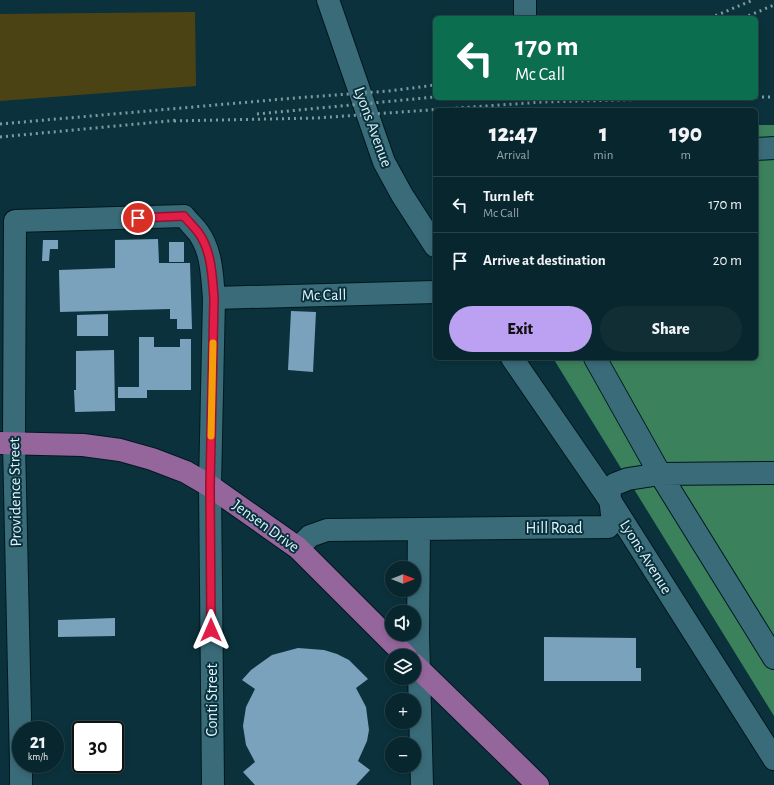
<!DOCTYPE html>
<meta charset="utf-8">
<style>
:root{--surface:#08262d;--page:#112e35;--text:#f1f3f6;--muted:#98a5aa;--line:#294349;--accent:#bca0f2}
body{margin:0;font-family:"Alegreya Sans",sans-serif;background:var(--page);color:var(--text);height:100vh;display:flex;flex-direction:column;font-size:15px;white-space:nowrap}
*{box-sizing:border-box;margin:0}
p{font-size:13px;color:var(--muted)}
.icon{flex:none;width:22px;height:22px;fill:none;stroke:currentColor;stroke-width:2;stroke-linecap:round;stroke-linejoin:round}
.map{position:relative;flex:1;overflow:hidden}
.panel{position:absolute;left:433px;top:108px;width:325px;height:252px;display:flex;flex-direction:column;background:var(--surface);border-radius:6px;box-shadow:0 2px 6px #0003,0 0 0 1px var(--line)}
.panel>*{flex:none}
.top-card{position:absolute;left:433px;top:16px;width:325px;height:84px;border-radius:6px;box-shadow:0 2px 6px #0003,0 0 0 1px var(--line);background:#0b6e4f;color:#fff;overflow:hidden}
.needle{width:26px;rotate:90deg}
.buttons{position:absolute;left:385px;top:561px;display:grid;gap:8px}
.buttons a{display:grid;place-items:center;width:36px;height:36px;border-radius:50%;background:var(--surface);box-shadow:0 2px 6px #0003,0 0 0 1px var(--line);font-size:20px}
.speed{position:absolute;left:12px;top:721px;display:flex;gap:8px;font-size:20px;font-weight:700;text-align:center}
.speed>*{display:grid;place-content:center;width:52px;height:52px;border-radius:50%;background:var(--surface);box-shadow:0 2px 6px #0003,0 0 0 1px var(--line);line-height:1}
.speed small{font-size:10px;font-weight:400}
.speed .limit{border:2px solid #111;border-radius:6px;background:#fff;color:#111}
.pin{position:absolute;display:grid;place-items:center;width:34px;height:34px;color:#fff;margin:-17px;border:2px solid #fff;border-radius:50%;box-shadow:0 1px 4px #0007}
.me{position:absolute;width:44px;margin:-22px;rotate:0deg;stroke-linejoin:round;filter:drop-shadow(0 0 3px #0008)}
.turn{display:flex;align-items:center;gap:14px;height:84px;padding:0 16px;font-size:18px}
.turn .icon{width:52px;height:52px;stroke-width:2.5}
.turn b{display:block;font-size:28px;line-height:34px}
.eta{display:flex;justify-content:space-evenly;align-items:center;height:68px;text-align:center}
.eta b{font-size:24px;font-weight:800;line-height:28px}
.cta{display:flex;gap:8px;margin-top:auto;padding:8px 16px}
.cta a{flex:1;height:46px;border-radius:24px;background:var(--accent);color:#111;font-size:16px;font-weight:800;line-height:46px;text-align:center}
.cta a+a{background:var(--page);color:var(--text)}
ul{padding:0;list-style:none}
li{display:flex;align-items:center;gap:12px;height:56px;padding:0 16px;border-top:1px solid var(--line)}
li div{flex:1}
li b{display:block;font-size:15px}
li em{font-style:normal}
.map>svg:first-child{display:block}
.green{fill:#4c4314}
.water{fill:#3b815c}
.building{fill:#7ba2bc}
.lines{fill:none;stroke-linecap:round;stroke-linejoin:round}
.minor-casing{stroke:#01181f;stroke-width:24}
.major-casing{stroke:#01181f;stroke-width:24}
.minor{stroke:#3a6b79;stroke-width:22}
.major{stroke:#95669c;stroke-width:22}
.rail{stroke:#7b9aa3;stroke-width:3;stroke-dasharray:2 4;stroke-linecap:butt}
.route-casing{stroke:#92132f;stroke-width:10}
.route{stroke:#e11d48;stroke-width:7}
.slow{stroke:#f59e0b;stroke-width:7}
.labels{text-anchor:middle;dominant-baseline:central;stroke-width:4;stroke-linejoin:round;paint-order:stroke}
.street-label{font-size:16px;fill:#dcf5fd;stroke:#0b323c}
</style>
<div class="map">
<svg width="774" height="785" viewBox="0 0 774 785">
<rect width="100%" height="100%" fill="#0b323c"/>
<path class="green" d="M 195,12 L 196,86 L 0,101 L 0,14 Z"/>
<path class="water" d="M 756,125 L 774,125 L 774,716 L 553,358 L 756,358 Z"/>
<path class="building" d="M 158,239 L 159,263 L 190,263 L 192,329 L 177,329 L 177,319 L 170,319 L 170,309 L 60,312 L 59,270 L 115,268 L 115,240 Z
M 43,240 L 58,240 L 58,249 L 50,249 L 49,261 L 42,261 Z
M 169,242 L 184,242 L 184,262 L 169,262 Z
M 291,311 L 316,312 L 313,372 L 288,370 Z
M 108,314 L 108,336 L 77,336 L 77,315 Z
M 139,337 L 154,337 L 154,347 L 180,347 L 180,339 L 191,339 L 191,390 L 147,390 L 147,398 L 118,398 L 118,387 L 139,387 Z
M 114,350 L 115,411 L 75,412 L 74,390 L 76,390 L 76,351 Z
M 115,618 L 115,636 L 58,637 L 58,620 Z
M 544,637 L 636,638 L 636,668 L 641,668 L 641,681 L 544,681 Z
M 298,648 L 324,650 L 337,654 L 349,660 L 368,679 L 356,688 L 366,707 L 369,730 L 367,741 L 358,761 L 370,770 L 356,785 L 255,785 L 243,772 L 255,762 L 246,745 L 243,726 L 246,707 L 255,689 L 242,680 L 251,670 L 272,655 Z"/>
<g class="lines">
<g class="minor-casing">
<path id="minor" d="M 328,0 L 384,162 L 402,195 L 435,246
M 525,18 L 525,0
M 756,149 L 774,148
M 214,298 L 435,292
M 512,358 L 609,499 L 774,759
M 595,358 L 660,474 L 774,658
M 419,529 L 418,635 L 422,785
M 298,548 L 310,536 L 327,530 L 608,527 L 613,522 L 609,490 L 615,484 L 628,479 L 660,474 L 774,473
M 21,764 L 14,443 L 15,221 L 184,216 C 188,221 194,227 198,232 C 212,251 212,276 214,298 L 210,486 L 213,785
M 21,764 L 21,785"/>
</g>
<g class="major-casing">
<path id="major" d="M 0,443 L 83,445 L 120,450 L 152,459 L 186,472 L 210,486 L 298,548 L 406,656
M 414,664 L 538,785"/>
</g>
<use href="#minor" class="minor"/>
<use href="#major" class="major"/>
<path class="rail" d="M 710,18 L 753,0
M 743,18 L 774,5
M 756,97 L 774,97
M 257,114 L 435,97
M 174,121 L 317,118 L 542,102 L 698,98
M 0,124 L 295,98 L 389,91 L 435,85
M 0,137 L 179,120"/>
</g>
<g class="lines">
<g class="route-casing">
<path id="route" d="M 138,218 L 184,216 C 188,221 194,227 198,232 C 212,251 212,276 214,298 L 210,486 L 211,630"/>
</g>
<use href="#route" class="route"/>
<path class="slow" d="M 211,436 L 213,343"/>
</g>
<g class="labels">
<g class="street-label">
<text transform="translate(373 127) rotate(70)">Lyons Avenue</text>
<text transform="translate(324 295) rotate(-1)">Mc Call</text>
<text transform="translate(15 492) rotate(-91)">Providence Street</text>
<text transform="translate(266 526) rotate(36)">Jensen Drive</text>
<text x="554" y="528">Hill Road</text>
<text transform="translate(646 557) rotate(58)">Lyons Avenue</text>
<text transform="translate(212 700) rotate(-90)">Conti Street</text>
</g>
</g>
</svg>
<div class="buttons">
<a><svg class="needle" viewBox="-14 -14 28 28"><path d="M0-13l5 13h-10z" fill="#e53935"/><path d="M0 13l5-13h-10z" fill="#98a5aa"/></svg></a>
<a><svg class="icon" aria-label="sound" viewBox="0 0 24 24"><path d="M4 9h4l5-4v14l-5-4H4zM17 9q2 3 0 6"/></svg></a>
<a><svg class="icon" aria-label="layers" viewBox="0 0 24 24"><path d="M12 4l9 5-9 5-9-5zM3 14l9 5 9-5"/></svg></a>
<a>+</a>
<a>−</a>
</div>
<div class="speed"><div>21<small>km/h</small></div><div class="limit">30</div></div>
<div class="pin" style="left:138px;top:218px;background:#d93025"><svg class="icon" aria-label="arrive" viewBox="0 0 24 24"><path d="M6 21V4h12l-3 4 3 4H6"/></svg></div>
<svg class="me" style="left:211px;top:630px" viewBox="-20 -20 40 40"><path d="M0-17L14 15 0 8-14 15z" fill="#e11d48" stroke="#fff" stroke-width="4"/></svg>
<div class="top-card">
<div class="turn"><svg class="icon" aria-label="left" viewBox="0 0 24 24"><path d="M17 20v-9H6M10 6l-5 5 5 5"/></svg><div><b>170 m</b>Mc Call</div></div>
</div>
<section class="panel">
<div class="eta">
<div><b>12:47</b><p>Arrival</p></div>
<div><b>1</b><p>min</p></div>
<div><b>190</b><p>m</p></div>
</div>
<ul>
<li><svg class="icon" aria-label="left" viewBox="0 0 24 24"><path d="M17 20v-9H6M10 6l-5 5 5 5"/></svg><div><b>Turn left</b><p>Mc Call</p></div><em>170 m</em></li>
<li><svg class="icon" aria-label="arrive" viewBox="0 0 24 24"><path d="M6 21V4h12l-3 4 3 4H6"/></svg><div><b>Arrive at destination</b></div><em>20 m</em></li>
</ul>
<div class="cta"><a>Exit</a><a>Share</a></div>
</section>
</div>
